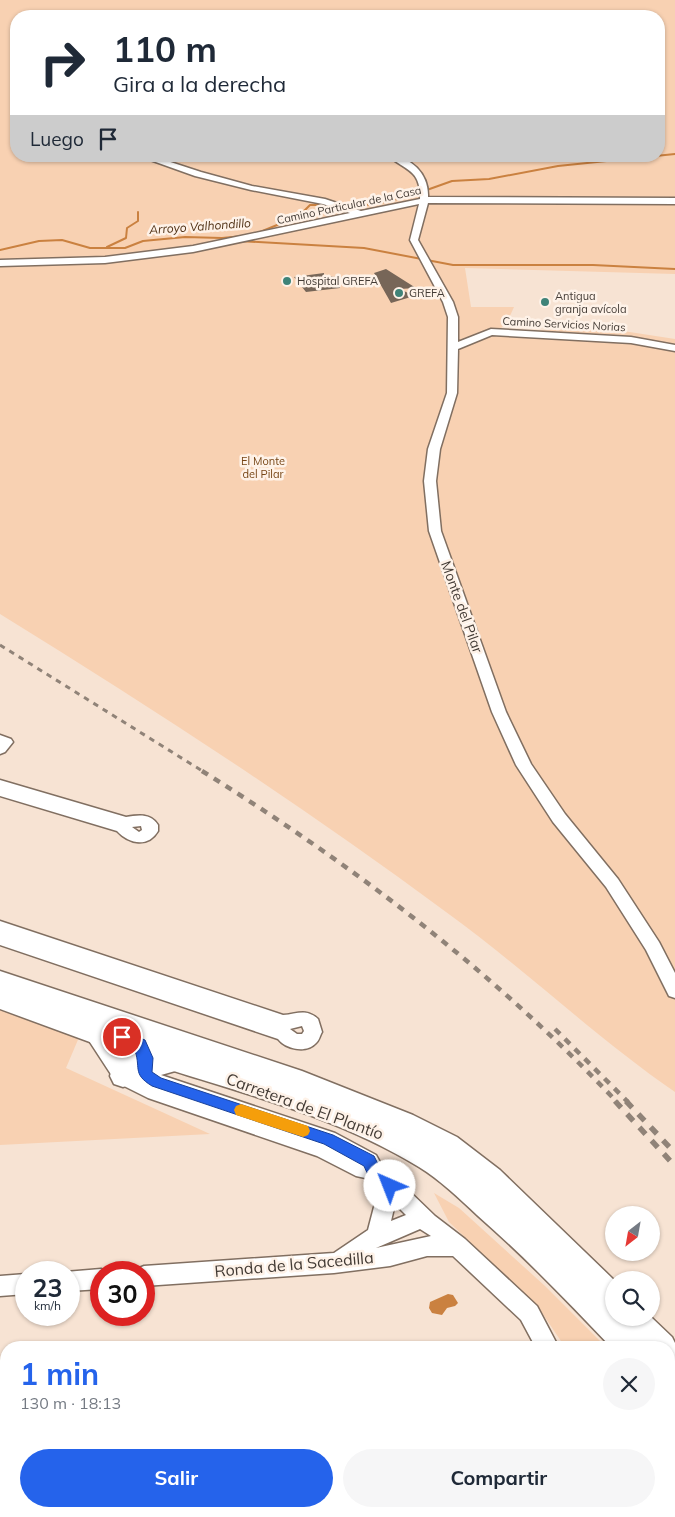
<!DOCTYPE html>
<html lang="es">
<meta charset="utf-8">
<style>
:root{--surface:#fff;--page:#f6f6f7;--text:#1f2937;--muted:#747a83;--accent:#2563eb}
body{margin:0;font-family:Mulish,sans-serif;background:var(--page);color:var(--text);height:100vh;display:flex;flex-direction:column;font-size:19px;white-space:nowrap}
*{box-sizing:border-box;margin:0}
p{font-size:16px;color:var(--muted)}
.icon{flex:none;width:28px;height:28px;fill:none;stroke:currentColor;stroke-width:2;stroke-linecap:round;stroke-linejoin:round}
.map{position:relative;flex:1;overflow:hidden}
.details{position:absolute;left:0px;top:1341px;width:675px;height:176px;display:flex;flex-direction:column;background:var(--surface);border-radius:20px 20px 0 0;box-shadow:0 1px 4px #0004}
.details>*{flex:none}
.banner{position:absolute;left:10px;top:10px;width:655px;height:152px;border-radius:20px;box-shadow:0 1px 4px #0004;background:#fff;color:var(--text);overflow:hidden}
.needle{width:32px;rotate:211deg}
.fabs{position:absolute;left:605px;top:1206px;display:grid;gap:10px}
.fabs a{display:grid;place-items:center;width:55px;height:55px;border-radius:50%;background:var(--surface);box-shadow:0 1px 4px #0004;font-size:25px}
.speed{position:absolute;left:15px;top:1261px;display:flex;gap:10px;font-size:25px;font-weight:700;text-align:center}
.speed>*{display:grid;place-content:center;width:65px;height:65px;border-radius:50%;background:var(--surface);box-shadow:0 1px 4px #0004;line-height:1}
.speed small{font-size:12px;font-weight:400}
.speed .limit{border:8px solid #d22;background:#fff;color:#111}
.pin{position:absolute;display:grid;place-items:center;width:42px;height:42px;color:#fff;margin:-21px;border:2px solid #fff;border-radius:50%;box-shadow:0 1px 5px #0007}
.me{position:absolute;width:55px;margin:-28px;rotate:316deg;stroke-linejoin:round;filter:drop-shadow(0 0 4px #0008)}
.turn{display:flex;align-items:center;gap:18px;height:105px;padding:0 20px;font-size:22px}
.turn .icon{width:65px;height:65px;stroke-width:2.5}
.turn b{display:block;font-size:35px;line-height:42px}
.then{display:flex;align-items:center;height:48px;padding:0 20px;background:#0003;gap:10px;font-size:19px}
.round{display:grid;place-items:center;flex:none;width:52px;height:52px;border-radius:26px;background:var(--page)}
.summary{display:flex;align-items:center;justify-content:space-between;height:85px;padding:0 20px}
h1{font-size:30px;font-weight:700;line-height:38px;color:var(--accent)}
.primary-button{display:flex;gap:10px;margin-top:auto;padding:10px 20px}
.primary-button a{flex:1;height:58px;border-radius:30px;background:var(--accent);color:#fff;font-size:20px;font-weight:700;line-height:58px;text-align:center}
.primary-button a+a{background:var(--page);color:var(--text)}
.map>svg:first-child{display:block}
.green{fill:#f8d1b2;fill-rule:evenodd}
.water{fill:#ca8140}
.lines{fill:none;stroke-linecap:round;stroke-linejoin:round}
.stream{stroke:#ca8140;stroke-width:2}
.building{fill:#776658}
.street-casing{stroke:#816f61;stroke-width:3}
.secondary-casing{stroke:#816f61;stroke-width:3}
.street{fill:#fff;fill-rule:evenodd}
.secondary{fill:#fff;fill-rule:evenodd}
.rail-far2{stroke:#908378;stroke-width:3;stroke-dasharray:5.5 5.5;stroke-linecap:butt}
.rail-far1{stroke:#908378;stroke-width:4.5;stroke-dasharray:7 7;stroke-linecap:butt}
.rail{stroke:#908378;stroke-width:5.5;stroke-dasharray:9 9;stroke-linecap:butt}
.route{fill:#2563eb;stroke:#184099}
.slow{fill:#f59e0b}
.poi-dot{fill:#3f8378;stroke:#fef2e8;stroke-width:2}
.labels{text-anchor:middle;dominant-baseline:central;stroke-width:5;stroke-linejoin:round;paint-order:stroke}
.far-street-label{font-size:11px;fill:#433b35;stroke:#fef2e8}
.far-poi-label{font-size:11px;fill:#433b35;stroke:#fef2e8;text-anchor:start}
.far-park-label{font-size:11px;fill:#774616;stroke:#fef2e8}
.far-water-label{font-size:12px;font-style:italic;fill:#523317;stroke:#fef2e8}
.street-label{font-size:14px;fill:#433b35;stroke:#fef2e8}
.near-street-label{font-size:16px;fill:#433b35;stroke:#fef2e8}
</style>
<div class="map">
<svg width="675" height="1517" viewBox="0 0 675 1517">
<rect width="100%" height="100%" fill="#f7e3d3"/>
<path class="green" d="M 0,0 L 675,0 L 675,274 L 465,268 L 471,307 L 514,307 L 509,318 L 499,331 L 610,329 L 675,339 L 675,1092 C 595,1037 525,969 446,912 C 302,805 152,708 0,614 ZM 16,16 L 659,16 L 659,156 L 16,156 Z
M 0,1009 L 80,1035 L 66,1068 L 210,1134 L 0,1145 Z
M 434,1193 L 459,1208 L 545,1286 L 606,1347 L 565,1347 L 538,1307 L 449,1222 Z
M 669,1412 L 675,1418 L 675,1514 L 669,1504 Z
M 324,1511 L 618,1511 L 608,1517 L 312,1517 Z"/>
<path class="water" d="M 448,1294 L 453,1295 L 458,1303 L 455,1306 L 447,1308 L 442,1315 L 432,1313 L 429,1308 L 430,1302 Z"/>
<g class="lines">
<path class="stream" d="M 346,207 L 376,204 L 410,196 L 452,181 L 489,179 L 558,166 L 675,154
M 260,232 L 299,216 L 310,205 L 325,205
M 239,241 L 364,248 L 453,265 L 593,265 L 675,269
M 107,247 L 126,238 L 127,228 L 138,221 L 138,212
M 0,250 L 39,241 L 62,240 L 90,248 L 125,248 L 143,241 L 185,237 L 222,238 L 243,236"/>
</g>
<path class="building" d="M 386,269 L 416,288 L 400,289 L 414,296 L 391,303 L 374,273 Z
M 324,273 L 324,276 L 336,277 L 340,288 L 306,292 L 294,277 Z"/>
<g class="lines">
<g class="street-casing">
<path id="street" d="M 139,156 L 152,156 L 201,172 L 252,186 L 325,199 L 361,211 L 420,199 C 421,170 407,171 388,156 C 411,156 429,174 428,197 L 675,198 L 675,204 L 428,203 L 418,240 L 453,302 L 458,317 L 458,342 L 491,329 L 631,337 L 675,345 L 675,351 L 631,343 L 492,335 L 458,349 L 457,393 L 440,449 L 436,481 L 441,531 L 506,712 L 531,764 L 565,814 L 618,879 L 659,942 L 675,973 L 675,998 L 669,996 L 646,950 L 606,887 L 553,822 L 516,765 L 492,712 L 429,531 L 424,481 L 428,449 L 447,393 L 448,317 L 443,302 L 410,240 L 419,204 L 193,252 L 105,263 L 0,266 L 0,260 L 105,257 L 193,246 L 350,213 L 323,204 L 251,190 L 195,176 Z
M 0,735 L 11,739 L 13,742 L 5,752 L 0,754 Z
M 0,780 L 126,817 C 138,815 151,813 158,825 L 158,831 C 148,848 129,844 117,831 L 0,796 ZM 141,826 L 142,830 L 139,832 L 132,827 Z
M 0,921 L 283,1015 C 297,1014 306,1008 318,1019 L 322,1032 C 320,1035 319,1041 316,1043 C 306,1054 286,1049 278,1039 L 0,945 ZM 302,1026 L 304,1031 L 302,1034 L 297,1034 L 290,1029 Z
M 93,1026 L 99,1028 L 130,1070 L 136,1074 C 143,1060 172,1053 186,1058 L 188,1063 L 186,1068 L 161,1075 L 335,1133 L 376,1155 L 381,1164 L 435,1216 L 465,1239 L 537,1306 L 559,1348 L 536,1348 L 521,1320 L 453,1256 L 427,1256 L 390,1266 L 334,1273 L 144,1286 L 144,1272 L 135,1272 L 137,1269 L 144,1266 L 334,1253 L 368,1230 L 379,1188 L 370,1179 L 356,1176 L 317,1156 L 148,1098 L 116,1082 L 84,1033 L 87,1028 ZM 395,1204 L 406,1215 L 391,1221 ZM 420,1229 L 431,1236 L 376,1248 Z
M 101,1269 L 109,1272 L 101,1272 L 101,1289 L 69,1291 L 69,1272 L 65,1272 Z
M 26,1274 L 26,1294 L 0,1296 L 0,1276 Z
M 275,1511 L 309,1511 L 306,1517 L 273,1517 Z
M 643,1511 L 669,1511 L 671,1517 L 646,1517 Z"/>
</g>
<g class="secondary-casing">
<path id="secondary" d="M 0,971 L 302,1071 L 413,1115 L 457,1137 L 500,1170 L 614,1280 L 614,1318 L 651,1317 L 672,1337 L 675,1343 L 675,1406 L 669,1403 L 669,1348 L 612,1348 C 568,1302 525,1257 477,1215 C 459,1198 440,1180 419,1167 C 339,1118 246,1094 158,1066 L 158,1075 L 154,1083 L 145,1086 L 136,1083 L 134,1080 L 132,1084 L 123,1087 L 114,1084 L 110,1076 L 117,1052 L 0,1009 Z"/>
</g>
<use href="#street" class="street"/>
<use href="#secondary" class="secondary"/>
<path class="rail-far2" d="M 0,645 L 204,772"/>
<path class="rail-far1" d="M 202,771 C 353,865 494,972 617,1102
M 555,1029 L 628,1102"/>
<path class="rail" d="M 615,1101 L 675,1166
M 626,1101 L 675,1153"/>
</g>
<path class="route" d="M 122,1031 L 145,1040 L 153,1058 L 152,1072 L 161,1078 L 333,1135 L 374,1156 L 379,1166 L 395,1182 L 398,1186 L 395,1191 L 390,1193 L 385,1191 L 368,1175 L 364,1166 L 324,1144 L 152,1086 C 131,1073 142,1068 134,1048 L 117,1041 L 115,1037 L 117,1033 Z"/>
<path class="slow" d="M 241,1104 L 308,1126 L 310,1131 L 308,1135 L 303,1137 L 236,1115 L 234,1110 L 236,1106 Z"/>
<g class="poi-dot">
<circle cx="287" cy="281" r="5"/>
<circle cx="399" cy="293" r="5"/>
<circle cx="545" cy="302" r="5"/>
</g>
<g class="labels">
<g class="far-street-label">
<text transform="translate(349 205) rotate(-12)">Camino Particular de la Casa</text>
<text transform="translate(564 324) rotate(3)">Camino Servicios Norias</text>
</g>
<g class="far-poi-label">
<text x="297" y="281">Hospital GREFA</text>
<text x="409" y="293">GREFA</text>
<text x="555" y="296">Antigua<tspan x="555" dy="13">granja avícola</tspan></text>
</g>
<g class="far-park-label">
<text x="263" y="461">El Monte<tspan x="263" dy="13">del Pilar</tspan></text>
</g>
<g class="far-water-label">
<text transform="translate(200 226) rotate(-4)">Arroyo Valhondillo</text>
</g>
<g class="street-label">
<text transform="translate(462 607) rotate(70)">Monte del Pilar</text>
</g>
<g class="near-street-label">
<text transform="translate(305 1106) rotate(20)">Carretera de El Plantío</text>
<text transform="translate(294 1264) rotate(-5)">Ronda de la Sacedilla</text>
</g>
</g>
</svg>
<div class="fabs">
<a><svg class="needle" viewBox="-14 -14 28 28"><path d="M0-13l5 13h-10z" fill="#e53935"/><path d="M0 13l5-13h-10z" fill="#747a83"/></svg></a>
<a><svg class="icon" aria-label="search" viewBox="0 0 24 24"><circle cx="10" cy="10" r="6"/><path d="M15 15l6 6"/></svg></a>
</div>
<div class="speed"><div>23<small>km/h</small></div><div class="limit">30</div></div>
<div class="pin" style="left:122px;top:1037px;background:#d93025"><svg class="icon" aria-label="arrive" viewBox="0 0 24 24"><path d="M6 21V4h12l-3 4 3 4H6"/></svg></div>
<svg class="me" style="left:390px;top:1186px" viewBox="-20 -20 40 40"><circle r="19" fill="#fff"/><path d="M0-13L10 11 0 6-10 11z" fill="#2563eb"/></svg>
<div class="banner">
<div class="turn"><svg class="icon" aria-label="right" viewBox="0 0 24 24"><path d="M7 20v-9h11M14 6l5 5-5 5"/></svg><div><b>110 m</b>Gira a la derecha</div></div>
<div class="then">Luego<svg class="icon" aria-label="arrive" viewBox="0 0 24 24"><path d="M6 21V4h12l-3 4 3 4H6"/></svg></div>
</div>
<section class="details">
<div class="summary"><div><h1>1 min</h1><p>130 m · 18:13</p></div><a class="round"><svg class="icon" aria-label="close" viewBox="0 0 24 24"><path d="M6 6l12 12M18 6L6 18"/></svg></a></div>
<div class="primary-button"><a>Salir</a><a>Compartir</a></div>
</section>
</div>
